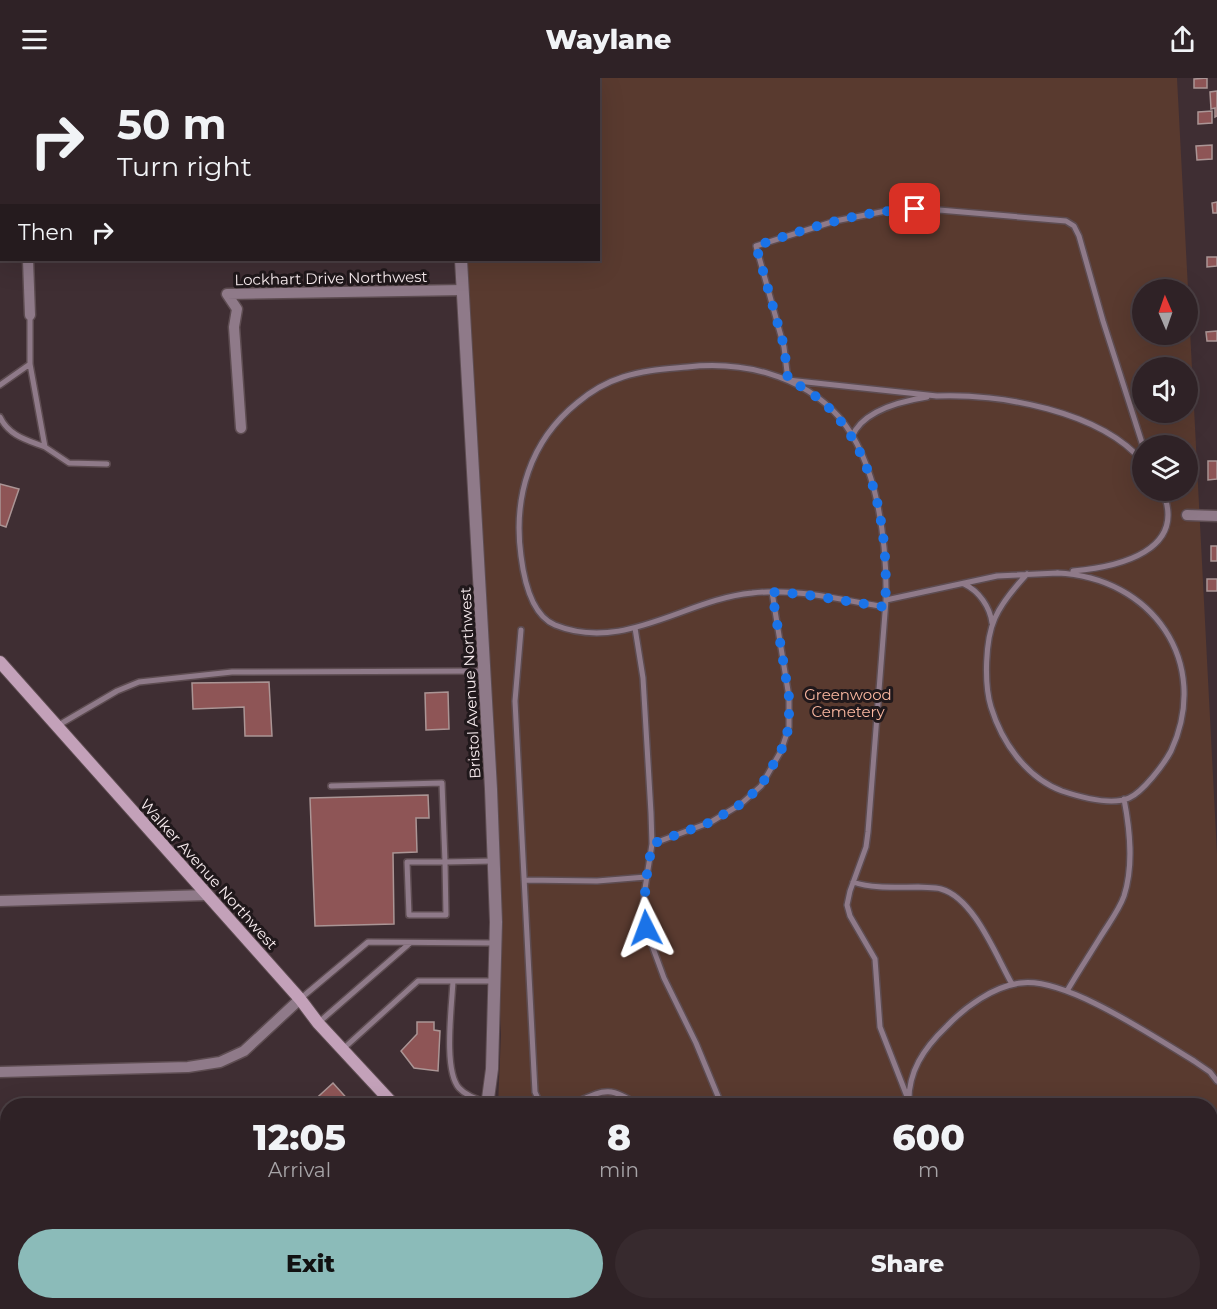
<!DOCTYPE html>
<style>
:root{--surface:#2f2226;--page:#372a2e;--text:#f1f3f6;--muted:#a7a4a7;--line:#4a3f43;--accent:#8bbbb9}
body{margin:0;font-family:Montserrat,sans-serif;background:var(--page);color:var(--text);height:100vh;display:flex;flex-direction:column;font-size:22px;white-space:nowrap}
*{box-sizing:border-box;margin:0}
p{font-size:20px;color:var(--muted)}
.icon{flex:none;width:33px;height:33px;fill:none;stroke:currentColor;stroke-width:2;stroke-linecap:round;stroke-linejoin:round}
.map{position:relative;flex:1;overflow:hidden}
.sheet{position:absolute;left:0px;top:1020px;width:1218px;height:212px;display:flex;flex-direction:column;background:var(--surface);border-radius:24px 24px 0 0;box-shadow:0 6px 24px #0002,0 0 0 2px var(--line)}
.sheet>*{flex:none}
.guide{position:absolute;left:0px;top:0px;width:600px;height:183px;box-shadow:0 6px 24px #0002,0 0 0 2px var(--line);background:#2f2226;color:var(--text);overflow:hidden}
.needle{width:39px;rotate:358deg}
.buttons{position:absolute;left:1132px;top:201px;display:grid;gap:12px}
.buttons a{display:grid;place-items:center;width:66px;height:66px;border-radius:50%;background:var(--surface);box-shadow:0 6px 24px #0002,0 0 0 2px var(--line);font-size:30px}
.pin{position:absolute;display:grid;place-items:center;width:51px;height:51px;color:#fff;margin:-26px;border-radius:12px;box-shadow:0 3px 9px #0006}
.me{position:absolute;width:66px;margin:-33px;rotate:357deg;stroke-linejoin:round;filter:drop-shadow(0 0 4px #0008)}
.turn{display:flex;align-items:center;gap:21px;height:126px;padding:0 18px;font-size:27px}
.turn .icon{width:78px;height:78px;stroke-width:2.5}
.turn b{display:block;font-size:42px;line-height:51px}
.then{display:flex;align-items:center;height:57px;padding:0 18px;background:#0003;gap:12px;font-size:22px}
.eta{display:flex;justify-content:space-evenly;align-items:center;height:102px;text-align:center}
.eta b{font-size:36px;font-weight:800;line-height:42px}
.cta{display:flex;gap:12px;margin-top:auto;padding:12px 18px}
.cta a{flex:1;height:69px;border-radius:36px;background:var(--accent);color:#111;font-size:24px;font-weight:800;line-height:69px;text-align:center}
.cta a+a{background:var(--page);color:var(--text)}
header{display:flex;justify-content:space-between;align-items:center;height:78px;padding:0 18px;background:var(--surface);font-size:27px;font-weight:800}
.map>svg:first-child{display:block}
.green{fill:#593a2f;fill-rule:evenodd}
.building{fill:#8e5556;stroke:#ab9595;stroke-width:1.5}
.lines{fill:none;stroke-linecap:round;stroke-linejoin:round}
.service-casing{stroke:#5d4c51;stroke-width:8}
.minor-casing{stroke:#5d4c51;stroke-width:13}
.tertiary-casing{stroke:#5d4c51;stroke-width:14}
.secondary-casing{stroke:#5d4c51;stroke-width:14}
.service{stroke:#8f7a89;stroke-width:5}
.minor{stroke:#8f7a89;stroke-width:10}
.tertiary{stroke:#8f7a89;stroke-width:12}
.secondary{stroke:#c3a1b9;stroke-width:12}
.route{stroke:#1a73e8;stroke-width:10;stroke-dasharray:0 18}
.labels{text-anchor:middle;dominant-baseline:central;stroke-width:6;stroke-linejoin:round;paint-order:stroke}
.street-label{font-size:15px;fill:#f8ecef;stroke:#20181b}
.park-label{font-size:15px;fill:#fbb8a1;stroke:#20181b}
</style>
<header><svg class="icon" aria-label="menu" viewBox="0 0 24 24"><path d="M4 6h16M4 12h16M4 18h16"/></svg>Waylane<svg class="icon" aria-label="share" viewBox="0 0 24 24"><path d="M12 15V3M7 8l5-5 5 5M5 13v7h14v-7"/></svg></header>
<div class="map">
<svg width="1217" height="1231" viewBox="0 0 1217 1231">
<rect width="100%" height="100%" fill="#3f2e33"/>
<path class="green" d="M 458,0 L 1177,0 L 1188,211 L 1143,212 L 1143,256 L 1188,256 L 1188,213 L 1217,776 L 1217,1153 L 1211,1153 L 1210,1028 L 498,1027 L 501,957 L 466,182 L 598,182 L 598,2 ZM 1143,290 L 1188,290 L 1188,334 L 1143,334 ZM 1143,368 L 1188,368 L 1188,412 L 1143,412 Z
M 1211,1191 L 1217,1191 L 1217,1231 L 681,1231 L 685,1224 L 1210,1224 Z"/>
<path class="building" d="M 1207,0 L 1207,10 L 1194,10 L 1194,1 Z
M 1217,13 L 1217,38 L 1215,39 L 1215,30 L 1211,31 L 1210,14 Z
M 1212,33 L 1212,45 L 1198,46 L 1198,34 Z
M 1212,67 L 1212,81 L 1197,82 L 1196,68 Z
M 1217,124 L 1217,135 L 1213,135 L 1212,125 Z
M 1207,179 L 1217,179 L 1217,188 L 1207,189 Z
M 1217,253 L 1217,263 L 1207,263 L 1206,254 Z
M 1208,383 L 1217,383 L 1217,401 L 1208,402 Z
M 0,406 L 19,411 L 6,449 L 0,447 Z
M 1211,468 L 1217,468 L 1217,483 L 1211,483 Z
M 1207,501 L 1217,501 L 1217,513 L 1207,513 Z
M 269,604 L 272,658 L 245,658 L 244,629 L 193,631 L 192,605 Z
M 448,614 L 449,651 L 426,652 L 425,615 Z
M 428,717 L 429,740 L 416,740 L 417,774 L 393,775 L 394,846 L 315,848 L 310,720 Z
M 417,944 L 434,944 L 434,952 L 440,953 L 438,993 L 414,990 L 401,973 L 417,956 Z
M 333,1005 L 352,1026 L 308,1028 Z
M 143,1224 L 167,1224 L 168,1231 L 144,1231 Z
M 341,1224 L 372,1224 L 372,1231 L 341,1231 Z
M 603,1224 L 660,1224 L 656,1231 L 598,1231 Z"/>
<g class="lines">
<g class="service-casing">
<path id="service" d="M 0,307 L 30,286
M 936,318 C 999,315 1101,333 1143,384
M 937,318 L 788,302 L 784,269 L 756,168 L 835,143 L 886,133 L 939,132 L 1066,143 L 1074,148 L 1079,158 L 1103,243 L 1143,368
M 0,339 C 9,358 27,362 45,369 L 30,286 L 30,237
M 852,359 C 862,333 902,323 927,319
M 45,369 L 69,385 L 107,386
M 1073,493 C 1118,489 1189,473 1162,412
M 1027,496 C 1016,508 1002,524 995,540 C 985,562 984,606 991,629 C 1002,665 1027,700 1062,713 C 1080,719 1111,728 1129,720 C 1143,714 1164,686 1171,673 C 1212,584 1152,499 1057,495
M 964,506 C 979,513 990,529 992,545
M 886,522 L 997,498 L 1058,495
M 885,529 C 841,522 796,510 752,515 C 686,521 624,575 555,547 C 531,537 524,502 521,478 C 513,419 530,363 577,325 C 590,314 607,304 623,299 C 644,292 665,291 687,289 C 741,283 801,296 839,339 C 878,384 887,465 886,522 L 868,754 L 866,769 L 850,813 L 847,827 L 850,838 L 875,881 L 880,949 L 908,1021
M 635,550 L 643,600 L 651,735 L 652,766 L 644,817 L 646,851 L 664,900 L 696,965 L 722,1028
M 521,552 L 515,623 L 535,1014 L 539,1023 L 544,1028
M 57,648 L 117,613 L 139,604 L 232,594 L 485,593
M 331,708 L 442,705 L 445,784 L 493,783
M 652,766 L 711,744 L 741,726 L 761,708 L 781,673 L 789,649 L 789,619 L 772,514
M 407,784 L 445,784 L 446,837 L 409,837 Z
M 524,802 L 597,803 L 646,799
M 853,804 C 873,811 897,809 918,809 C 926,810 934,809 941,811 C 974,820 996,878 1012,906
M 453,903 C 452,927 443,992 459,1010 C 466,1018 478,1022 488,1025
M 1067,913 C 1078,894 1090,876 1101,858 C 1109,845 1119,832 1124,818 C 1134,787 1130,752 1124,721
M 300,921 L 368,864 L 495,865
M 318,945 L 410,865
M 343,971 L 418,903 L 494,903
M 567,1028 C 600,1015 606,1004 639,1028
M 909,1028 C 907,994 924,970 947,948 C 965,929 994,908 1021,905 C 1066,899 1154,959 1194,983 L 1210,994 L 1217,1003
M 1210,1104 L 1217,1103
M 315,1224 L 315,1231
M 415,1224 L 415,1231
M 454,1224 L 454,1231
M 1063,1224 L 1063,1231
M 830,1231 L 835,1224"/>
</g>
<g class="minor-casing">
<path id="minor" d="M 19,0 L 19,2
M 28,182 L 30,237
M 241,350 L 234,249 L 237,231 L 227,216 L 463,212
M 1187,437 L 1217,438
M 0,823 L 208,817
M 0,994 L 188,989 L 220,984 L 244,973 L 300,921
M 111,1224 L 111,1231"/>
</g>
<g class="tertiary-casing">
<path id="tertiary" d="M 450,0 L 450,2
M 461,182 L 491,711 L 496,844 L 492,991 L 487,1028"/>
</g>
<g class="secondary-casing">
<path id="secondary" d="M 0,584 L 300,921 L 318,945 L 395,1028
M 0,1168 L 8,1167
M 1210,1172 L 1217,1173
M 568,1224 L 572,1231"/>
</g>
<use href="#service" class="service"/>
<use href="#minor" class="minor"/>
<use href="#tertiary" class="tertiary"/>
<use href="#secondary" class="secondary"/>
</g>
<g class="lines">
<path class="route" d="M 646,850 L 645,808 L 652,766 L 711,744 L 741,726 L 761,708 L 781,673 L 789,649 L 789,619 L 772,514 L 800,516 L 885,529 C 890,447 872,339 788,302 L 784,268 L 756,168 C 808,150 859,133 915,131"/>
</g>
<g class="labels">
<g class="street-label">
<text transform="translate(331 200) rotate(-1)">Lockhart Drive Northwest</text>
<text transform="translate(470 605) rotate(-93)">Bristol Avenue Northwest</text>
<text transform="translate(209 796) rotate(48)">Walker Avenue Northwest</text>
</g>
<g class="park-label">
<text x="848" y="616">Greenwood<tspan x="848" dy="17">Cemetery</tspan></text>
</g>
</g>
</svg>
<div class="buttons">
<a><svg class="needle" viewBox="-14 -14 28 28"><path d="M0-13l5 13h-10z" fill="#e53935"/><path d="M0 13l5-13h-10z" fill="#a7a4a7"/></svg></a>
<a><svg class="icon" aria-label="sound" viewBox="0 0 24 24"><path d="M4 9h4l5-4v14l-5-4H4zM17 9q2 3 0 6"/></svg></a>
<a><svg class="icon" aria-label="layers" viewBox="0 0 24 24"><path d="M12 4l9 5-9 5-9-5zM3 14l9 5 9-5"/></svg></a>
</div>
<div class="pin" style="left:915px;top:131px;background:#d93025"><svg class="icon" aria-label="arrive" viewBox="0 0 24 24"><path d="M6 21V4h12l-3 4 3 4H6"/></svg></div>
<svg class="me" style="left:646px;top:850px" viewBox="-20 -20 40 40"><path d="M0-17L14 15 0 8-14 15z" fill="#1a73e8" stroke="#fff" stroke-width="4"/></svg>
<div class="guide">
<div class="turn"><svg class="icon" aria-label="right" viewBox="0 0 24 24"><path d="M7 20v-9h11M14 6l5 5-5 5"/></svg><div><b>50 m</b>Turn right</div></div>
<div class="then">Then<svg class="icon" aria-label="right" viewBox="0 0 24 24"><path d="M7 20v-9h11M14 6l5 5-5 5"/></svg></div>
</div>
<section class="sheet">
<div class="eta">
<div><b>12:05</b><p>Arrival</p></div>
<div><b>8</b><p>min</p></div>
<div><b>600</b><p>m</p></div>
</div>
<div class="cta"><a>Exit</a><a>Share</a></div>
</section>
</div>
